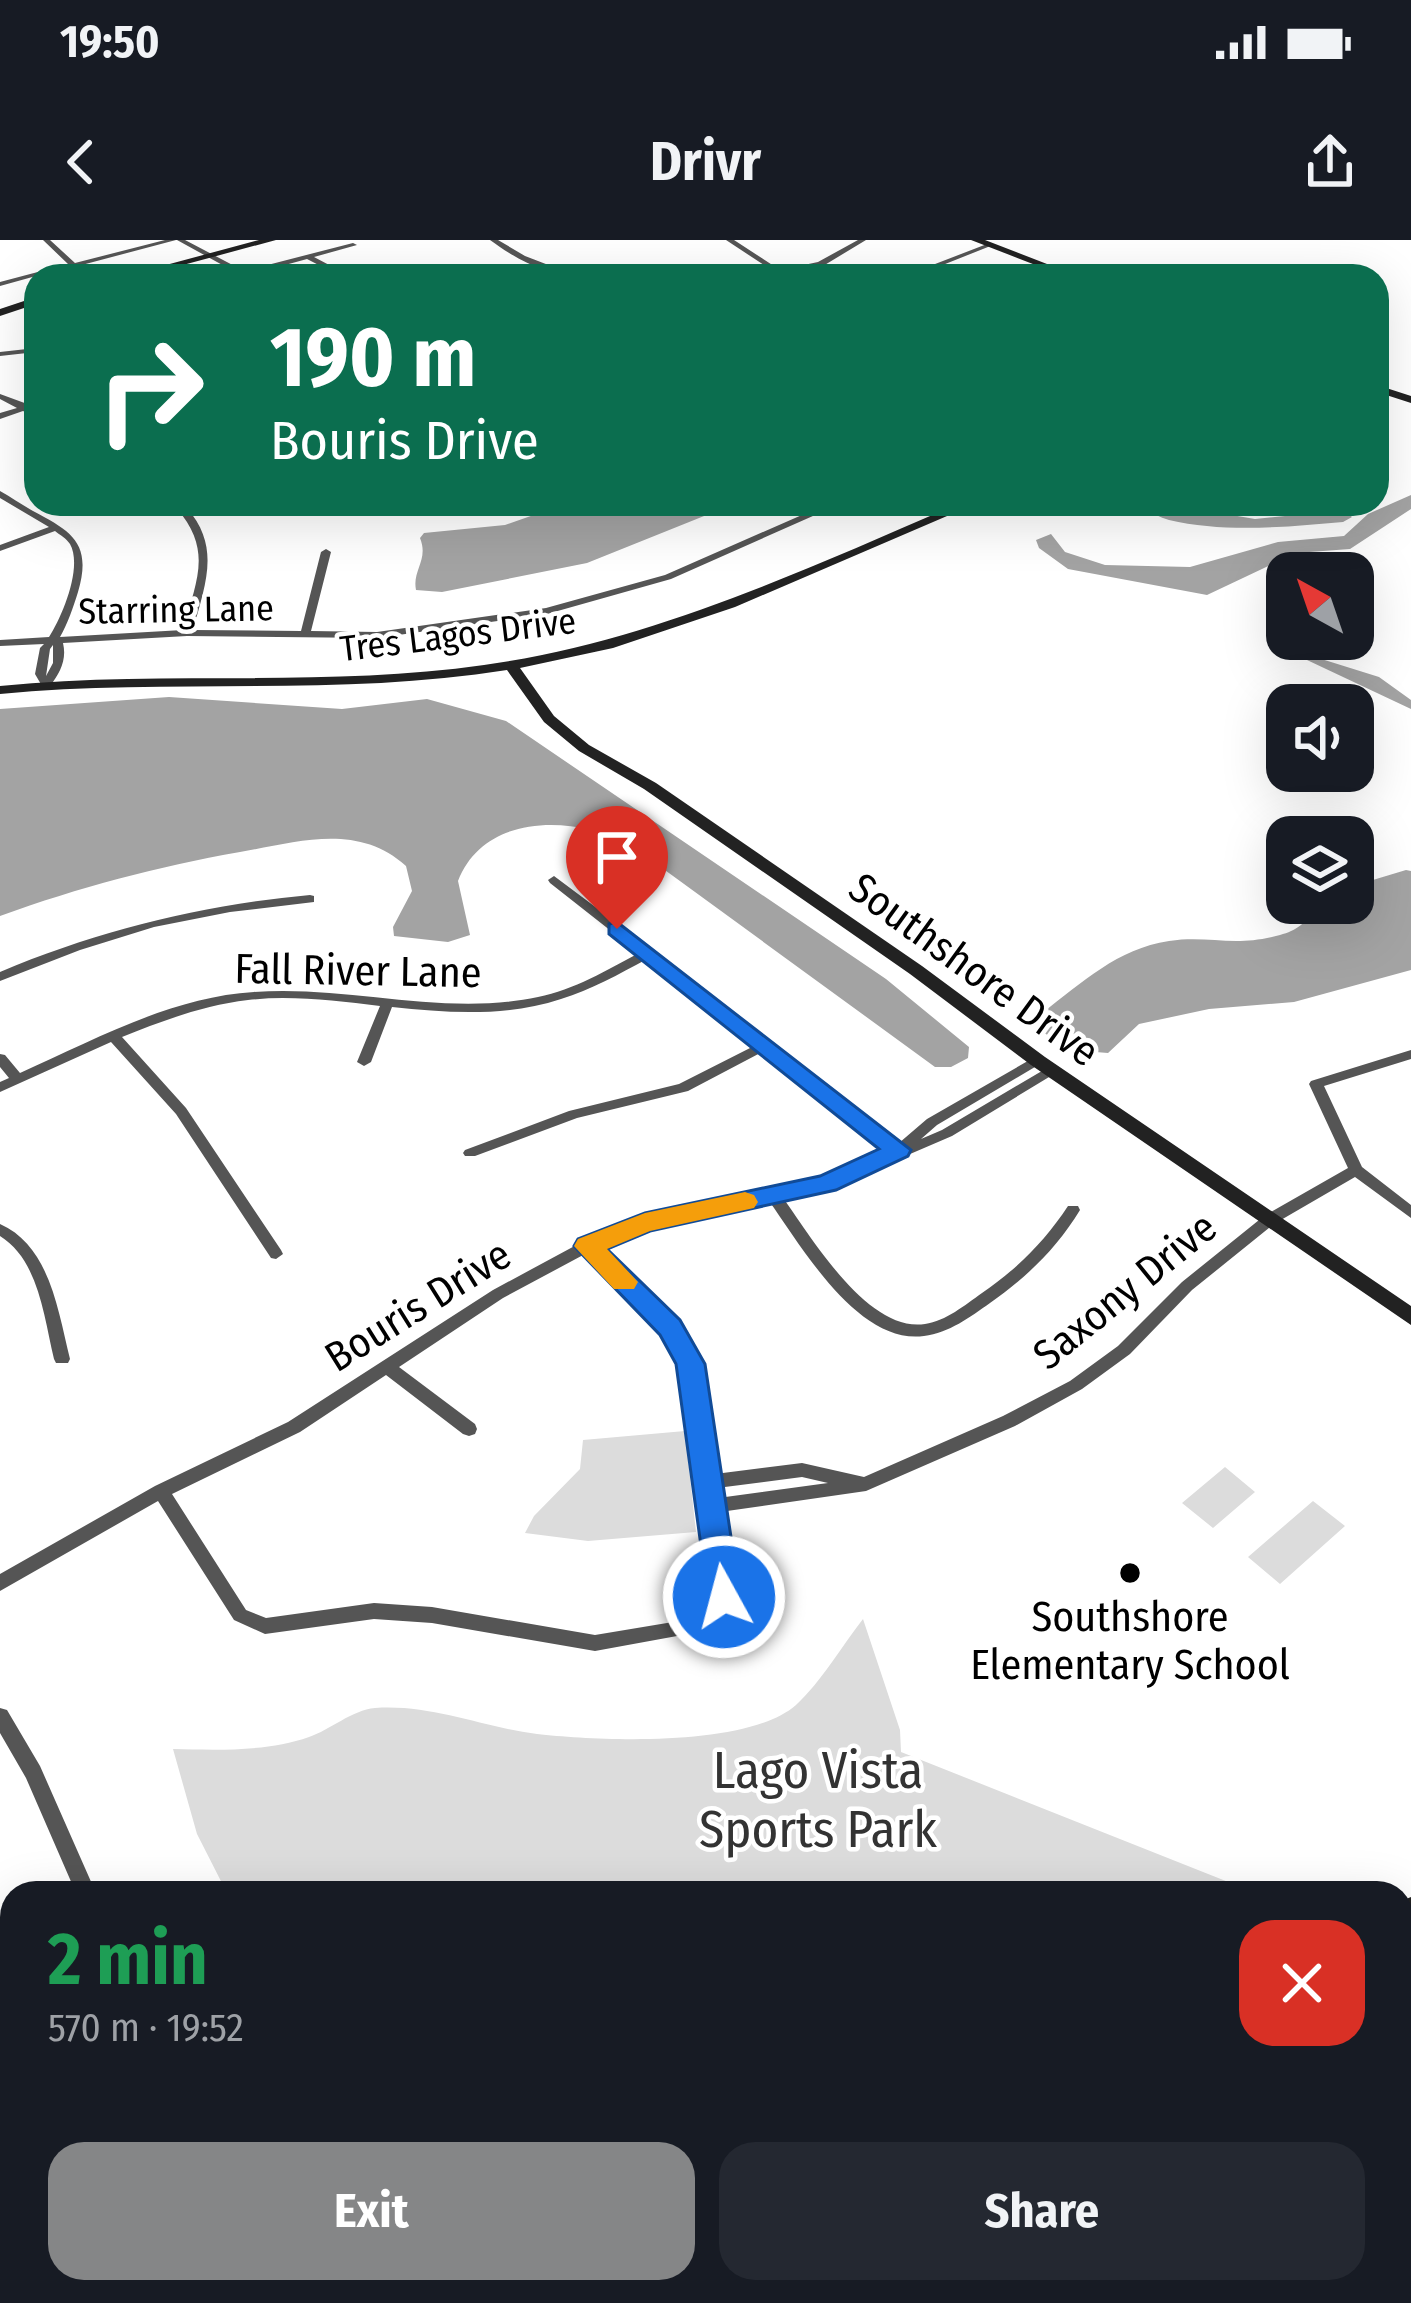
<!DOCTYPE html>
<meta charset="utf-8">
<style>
:root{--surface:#171b24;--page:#242831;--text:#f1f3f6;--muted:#9ea1a6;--accent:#858687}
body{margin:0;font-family:"Fira Sans Condensed",sans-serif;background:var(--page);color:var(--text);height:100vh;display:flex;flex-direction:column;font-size:45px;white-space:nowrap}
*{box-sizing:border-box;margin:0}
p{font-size:39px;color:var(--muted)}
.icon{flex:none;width:66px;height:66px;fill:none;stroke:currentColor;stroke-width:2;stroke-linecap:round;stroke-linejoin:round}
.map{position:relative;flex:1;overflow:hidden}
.panel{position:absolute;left:0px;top:1641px;width:1413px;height:423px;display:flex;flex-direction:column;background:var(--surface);border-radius:36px 36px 0 0;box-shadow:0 12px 48px #0002}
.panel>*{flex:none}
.banner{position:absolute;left:24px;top:24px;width:1365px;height:252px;border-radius:36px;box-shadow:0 12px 48px #0002;background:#0b6e4f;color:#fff;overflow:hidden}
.needle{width:78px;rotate:320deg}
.tools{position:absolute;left:1266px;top:312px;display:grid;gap:24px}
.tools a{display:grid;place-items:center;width:108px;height:108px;border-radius:24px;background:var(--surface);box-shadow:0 12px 48px #0002;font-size:60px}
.pin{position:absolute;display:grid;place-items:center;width:102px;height:102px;color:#fff;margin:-123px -51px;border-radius:50% 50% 50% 0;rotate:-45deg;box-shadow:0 0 12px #0007}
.pin .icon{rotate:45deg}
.me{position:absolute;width:132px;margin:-66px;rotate:353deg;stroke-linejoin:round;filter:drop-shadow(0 0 9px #0008)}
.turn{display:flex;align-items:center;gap:42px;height:252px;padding:0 48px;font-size:54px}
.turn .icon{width:156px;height:156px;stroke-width:2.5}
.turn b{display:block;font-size:84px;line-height:102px}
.round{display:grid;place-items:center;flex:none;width:126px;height:126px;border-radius:36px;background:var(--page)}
.overview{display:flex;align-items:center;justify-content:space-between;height:204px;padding:0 48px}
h1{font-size:72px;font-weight:700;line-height:90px;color:#1e9e55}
.cta{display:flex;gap:24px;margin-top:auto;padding:24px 48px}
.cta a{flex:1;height:138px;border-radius:36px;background:var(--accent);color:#fff;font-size:48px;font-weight:700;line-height:138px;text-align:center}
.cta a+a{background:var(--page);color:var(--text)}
.status{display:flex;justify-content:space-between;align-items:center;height:84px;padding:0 60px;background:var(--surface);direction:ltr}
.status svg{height:33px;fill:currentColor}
header{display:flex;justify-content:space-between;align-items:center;height:156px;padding:0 48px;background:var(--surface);font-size:54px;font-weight:700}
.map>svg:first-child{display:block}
.green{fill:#dcdcdc}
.water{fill:#a3a3a3}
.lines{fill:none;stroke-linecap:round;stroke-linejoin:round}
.street{fill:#555;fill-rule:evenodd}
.secondary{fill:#222;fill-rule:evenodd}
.route{fill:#1a73e8;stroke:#114b97;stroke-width:3}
.slow{fill:#f59e0b}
.poi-dot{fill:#000;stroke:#fff;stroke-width:4.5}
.labels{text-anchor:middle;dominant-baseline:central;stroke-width:9;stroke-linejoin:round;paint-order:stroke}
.far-street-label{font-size:36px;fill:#000;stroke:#fff}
.street-label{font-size:42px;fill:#000;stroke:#fff}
.poi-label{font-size:42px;fill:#000;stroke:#fff}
.near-park-label{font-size:51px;fill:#333;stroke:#fff}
</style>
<div class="status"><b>19:50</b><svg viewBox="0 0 49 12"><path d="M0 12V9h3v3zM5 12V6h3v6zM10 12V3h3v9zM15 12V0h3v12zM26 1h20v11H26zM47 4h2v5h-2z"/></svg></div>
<header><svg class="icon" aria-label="back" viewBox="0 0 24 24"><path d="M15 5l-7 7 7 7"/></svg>Drivr<svg class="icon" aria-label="share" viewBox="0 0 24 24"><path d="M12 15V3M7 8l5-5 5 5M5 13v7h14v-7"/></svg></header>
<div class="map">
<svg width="1411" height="2063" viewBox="0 0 1411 2063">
<rect width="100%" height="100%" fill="#fff"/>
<path class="green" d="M 685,1191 L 696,1292 L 588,1301 L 525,1293 L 534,1276 L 580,1229 L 583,1200 Z
M 1225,1227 L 1255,1252 L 1213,1288 L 1182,1263 Z
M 1313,1261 L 1345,1286 L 1280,1344 L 1248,1317 Z
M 863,1379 L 900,1490 L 901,1512 L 1256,1653 L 227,1653 L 197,1594 L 173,1509 C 216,1510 267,1512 309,1497 C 330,1490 352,1470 375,1468 C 432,1464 482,1487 537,1494 C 599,1501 747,1508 796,1465 C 821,1442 842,1406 863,1379 Z
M 102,2052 L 974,2052 L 974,2053 L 969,2063 L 98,2063 Z"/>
<path class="water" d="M 1411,255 L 1411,269 L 1350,309 L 1296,313 L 1207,355 L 1068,329 L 1039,308 L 1036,300 L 1051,294 L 1065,312 L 1105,325 L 1190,327 L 1278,302 L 1344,296 L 1368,274 Z
M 565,264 L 734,264 L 587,323 L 442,352 L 416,350 C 412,330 429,320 420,298 L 424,293 L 505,285 Z
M 1134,264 L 1167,264 L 1255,279 L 1345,270 L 1352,277 L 1343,282 C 1287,287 1224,293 1169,280 C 1157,277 1146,269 1134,264 Z
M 1287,388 L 1287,399 L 1294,399 L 1299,412 L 1379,437 L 1411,460 L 1411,469 L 1290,412 L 1275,398 Z
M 169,457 L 342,469 L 427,459 L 506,481 L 886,739 L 969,807 L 968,818 L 951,827 L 935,827 L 625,601 C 569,576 484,574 458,641 L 470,695 L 448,702 L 394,696 L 393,687 L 412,651 L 406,626 C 358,582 297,602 240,612 C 156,627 80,647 0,676 L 0,469 Z
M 1406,630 L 1411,631 L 1411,730 L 1294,762 L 1209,769 L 1139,784 L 1108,813 L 1071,810 L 1038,789 L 1042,773 C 1083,742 1117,709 1169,701 C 1210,695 1234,708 1280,695 C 1315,686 1305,663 1353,663 L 1353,646 Z"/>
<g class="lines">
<path class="street" d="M 43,0 L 50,0 L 75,23 L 165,0 L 176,0 L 78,26 L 78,29 L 36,36 L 0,46 L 0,42 L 68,24 Z
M 177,0 L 185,0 L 244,31 L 353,3 L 357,5 L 314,17 L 350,36 L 340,36 L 307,19 L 245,36 L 230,36 L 237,33 Z
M 490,0 L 498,0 L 525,16 L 577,36 C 546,36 513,17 490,0 Z
M 726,0 L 734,0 L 780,30 L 818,22 L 858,0 L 866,0 L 823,26 L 785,33 L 783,36 L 757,36 L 773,31 Z
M 987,4 L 993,5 L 915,36 L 904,36 Z
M 400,29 L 403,33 L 379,36 L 380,34 Z
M 36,108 L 36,112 L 0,116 L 0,112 Z
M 0,154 L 30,165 L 36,171 L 36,177 L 23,171 L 0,179 L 0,173 L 17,168 L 0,159 Z
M 0,251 C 11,257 22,265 33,271 C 73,292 92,304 78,352 C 73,368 68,383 60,397 L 183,390 C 197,338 214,309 173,264 L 183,264 C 222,304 206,342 193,390 L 301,391 L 321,312 L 326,309 L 331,312 L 311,391 L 377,392 L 546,368 L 665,335 L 827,264 L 840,264 L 671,339 L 547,374 L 377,398 L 187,396 L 63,403 C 67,420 60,433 50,446 L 42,446 L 35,434 L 40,408 L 44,404 L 0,406 L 0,400 L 49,397 C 62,377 83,327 70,304 C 66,298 60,295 55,291 L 0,311 L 0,305 L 49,287 L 0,258 ZM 53,405 L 53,423 L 46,436 L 50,409 Z
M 554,636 L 653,710 L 899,903 L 927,879 L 1033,818 L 1038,817 L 1045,821 L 937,885 L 921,899 L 942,890 L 1047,828 L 1057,828 L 1059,831 L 952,896 L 831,948 L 783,958 C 812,998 868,1093 925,1084 C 946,1081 965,1065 982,1053 C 1017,1029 1045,1001 1068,966 L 1078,966 L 1080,970 C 1057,1008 1027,1037 990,1063 C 970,1077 949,1093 924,1096 C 858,1105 802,1007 769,961 L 648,988 L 598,1008 L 675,1084 L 699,1124 L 715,1234 L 802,1223 L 864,1237 L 1003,1176 L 1070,1141 L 1118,1106 L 1182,1042 L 1264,976 L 1348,928 L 1309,844 L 1311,841 L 1411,810 L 1411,819 L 1324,846 L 1362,927 L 1411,965 L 1411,978 L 1355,937 L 1274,984 L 1192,1050 L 1130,1114 L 1082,1149 L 1015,1186 L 866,1251 L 720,1272 L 733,1357 L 714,1380 L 688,1394 L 595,1411 L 432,1383 L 374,1379 L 265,1394 L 234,1380 L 158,1261 L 0,1351 L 0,1334 L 155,1246 L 288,1182 L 493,1050 L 582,1002 L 645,978 L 823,940 L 891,911 L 764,811 L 688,851 L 577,878 L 475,916 L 465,916 L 463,913 L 465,910 L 569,871 L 679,844 L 756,805 L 647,719 C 619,734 591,750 561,759 C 506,777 449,773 392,767 L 371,822 L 364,826 L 357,822 L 380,766 C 336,761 292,755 248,760 C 204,765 162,781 122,797 L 186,868 L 281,1010 L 283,1014 L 276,1019 L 271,1018 L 176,874 L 111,802 L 0,852 L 0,842 L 9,838 L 0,827 L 0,814 L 5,815 L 20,833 C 94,800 171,757 254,752 C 349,745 443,777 538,757 C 574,750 607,730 639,713 L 550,643 L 548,640 ZM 585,1014 L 665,1092 L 683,1124 L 715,1355 L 702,1370 L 679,1381 L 595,1395 L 432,1367 L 374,1363 L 266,1378 L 246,1370 L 172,1254 L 300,1192 L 386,1135 L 463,1194 L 469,1196 L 475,1194 L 477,1189 L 475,1184 L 399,1127 L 503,1058 ZM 802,1237 L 828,1243 L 718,1258 L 717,1248 Z
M 310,655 L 314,656 L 314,662 L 230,672 L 154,687 L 80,710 L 0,741 L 0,732 C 100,690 202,665 310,655 Z
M 0,984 C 50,1006 58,1071 70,1119 L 68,1123 L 56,1123 L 54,1119 C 44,1078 39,1020 0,996 Z
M 0,1468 L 7,1470 L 40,1526 L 96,1653 L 76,1653 L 26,1538 L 0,1493 Z
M 12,1710 L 12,1731 L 0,1737 L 0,1716 Z
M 1411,2013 L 1411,2042 L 1401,2047 L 1401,2018 Z
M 1373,2052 L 1399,2052 L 1394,2063 L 1367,2063 Z"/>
<path class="secondary" d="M 259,0 L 276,0 L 142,36 L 125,36 Z
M 971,0 L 985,0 L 1078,36 L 1064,36 Z
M 36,57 L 36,64 L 0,76 L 0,69 Z
M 1377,145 L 1411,156 L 1411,163 L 1377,152 Z
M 958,264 L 975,264 L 735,367 L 613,408 L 520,428 L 554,476 L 589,505 L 656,543 L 922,726 L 1045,817 L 1411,1066 L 1411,1085 L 1031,825 L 910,734 L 644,549 L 579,511 L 544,482 L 507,430 C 340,457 168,438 0,454 L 0,446 C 161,430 324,448 484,425 C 651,402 804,330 958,264 Z
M 1411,1657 L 1411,1692 L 1401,1696 L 1401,1661 Z
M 1035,2052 L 1073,2052 L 1068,2063 L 1031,2063 Z"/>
</g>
<path class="route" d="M 617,682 L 911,910 L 908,916 L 836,950 L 650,991 L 607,1009 L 680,1080 L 705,1124 L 740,1357 L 735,1367 L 724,1371 L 713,1367 L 708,1357 L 676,1124 L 660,1095 L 574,1006 L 578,999 L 645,973 L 820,936 L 879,909 L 609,694 L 609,684 Z"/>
<path class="slow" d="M 745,952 L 754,955 L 758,962 L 754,968 L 650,991 L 607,1009 L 638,1042 L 634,1049 L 614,1049 L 574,1006 L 578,999 L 645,973 Z"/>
<circle class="poi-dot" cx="1130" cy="1333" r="12"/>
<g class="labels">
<g class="far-street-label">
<text transform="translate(176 370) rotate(-1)">Starring Lane</text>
<text transform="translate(458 395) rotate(-7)">Tres Lagos Drive</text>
</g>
<g class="street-label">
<text transform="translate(974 730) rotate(36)">Southshore Drive</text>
<text transform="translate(358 731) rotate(1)">Fall River Lane</text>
<text transform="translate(1125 1051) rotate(-39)">Saxony Drive</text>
<text transform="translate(418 1066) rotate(-32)">Bouris Drive</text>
</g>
<g class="poi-label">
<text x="1130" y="1377">Southshore<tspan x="1130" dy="48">Elementary School</tspan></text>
</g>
<g class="near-park-label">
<text x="818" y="1531">Lago Vista<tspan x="818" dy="59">Sports Park</tspan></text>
</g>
</g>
</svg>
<div class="tools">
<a><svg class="needle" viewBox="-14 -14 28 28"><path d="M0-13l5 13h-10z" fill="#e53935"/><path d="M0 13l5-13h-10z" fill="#9ea1a6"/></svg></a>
<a><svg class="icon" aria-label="sound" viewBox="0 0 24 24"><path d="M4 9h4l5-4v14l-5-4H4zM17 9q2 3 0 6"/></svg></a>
<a><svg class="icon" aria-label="layers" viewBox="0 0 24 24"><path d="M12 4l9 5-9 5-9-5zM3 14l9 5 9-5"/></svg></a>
</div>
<div class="pin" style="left:617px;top:689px;background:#d93025"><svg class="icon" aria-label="arrive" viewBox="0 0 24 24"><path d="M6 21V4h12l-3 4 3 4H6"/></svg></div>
<svg class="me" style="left:724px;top:1357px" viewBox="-20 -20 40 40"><circle r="17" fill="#1a73e8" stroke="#fff" stroke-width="3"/><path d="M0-11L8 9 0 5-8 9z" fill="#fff"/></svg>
<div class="banner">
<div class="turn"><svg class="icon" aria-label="right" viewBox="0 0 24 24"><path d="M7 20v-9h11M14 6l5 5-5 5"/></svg><div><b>190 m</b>Bouris Drive</div></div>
</div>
<section class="panel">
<div class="overview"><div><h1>2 min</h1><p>570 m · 19:52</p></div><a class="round" style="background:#d93025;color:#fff"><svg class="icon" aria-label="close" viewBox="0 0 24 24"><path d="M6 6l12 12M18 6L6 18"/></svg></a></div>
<div class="cta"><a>Exit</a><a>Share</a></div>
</section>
</div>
